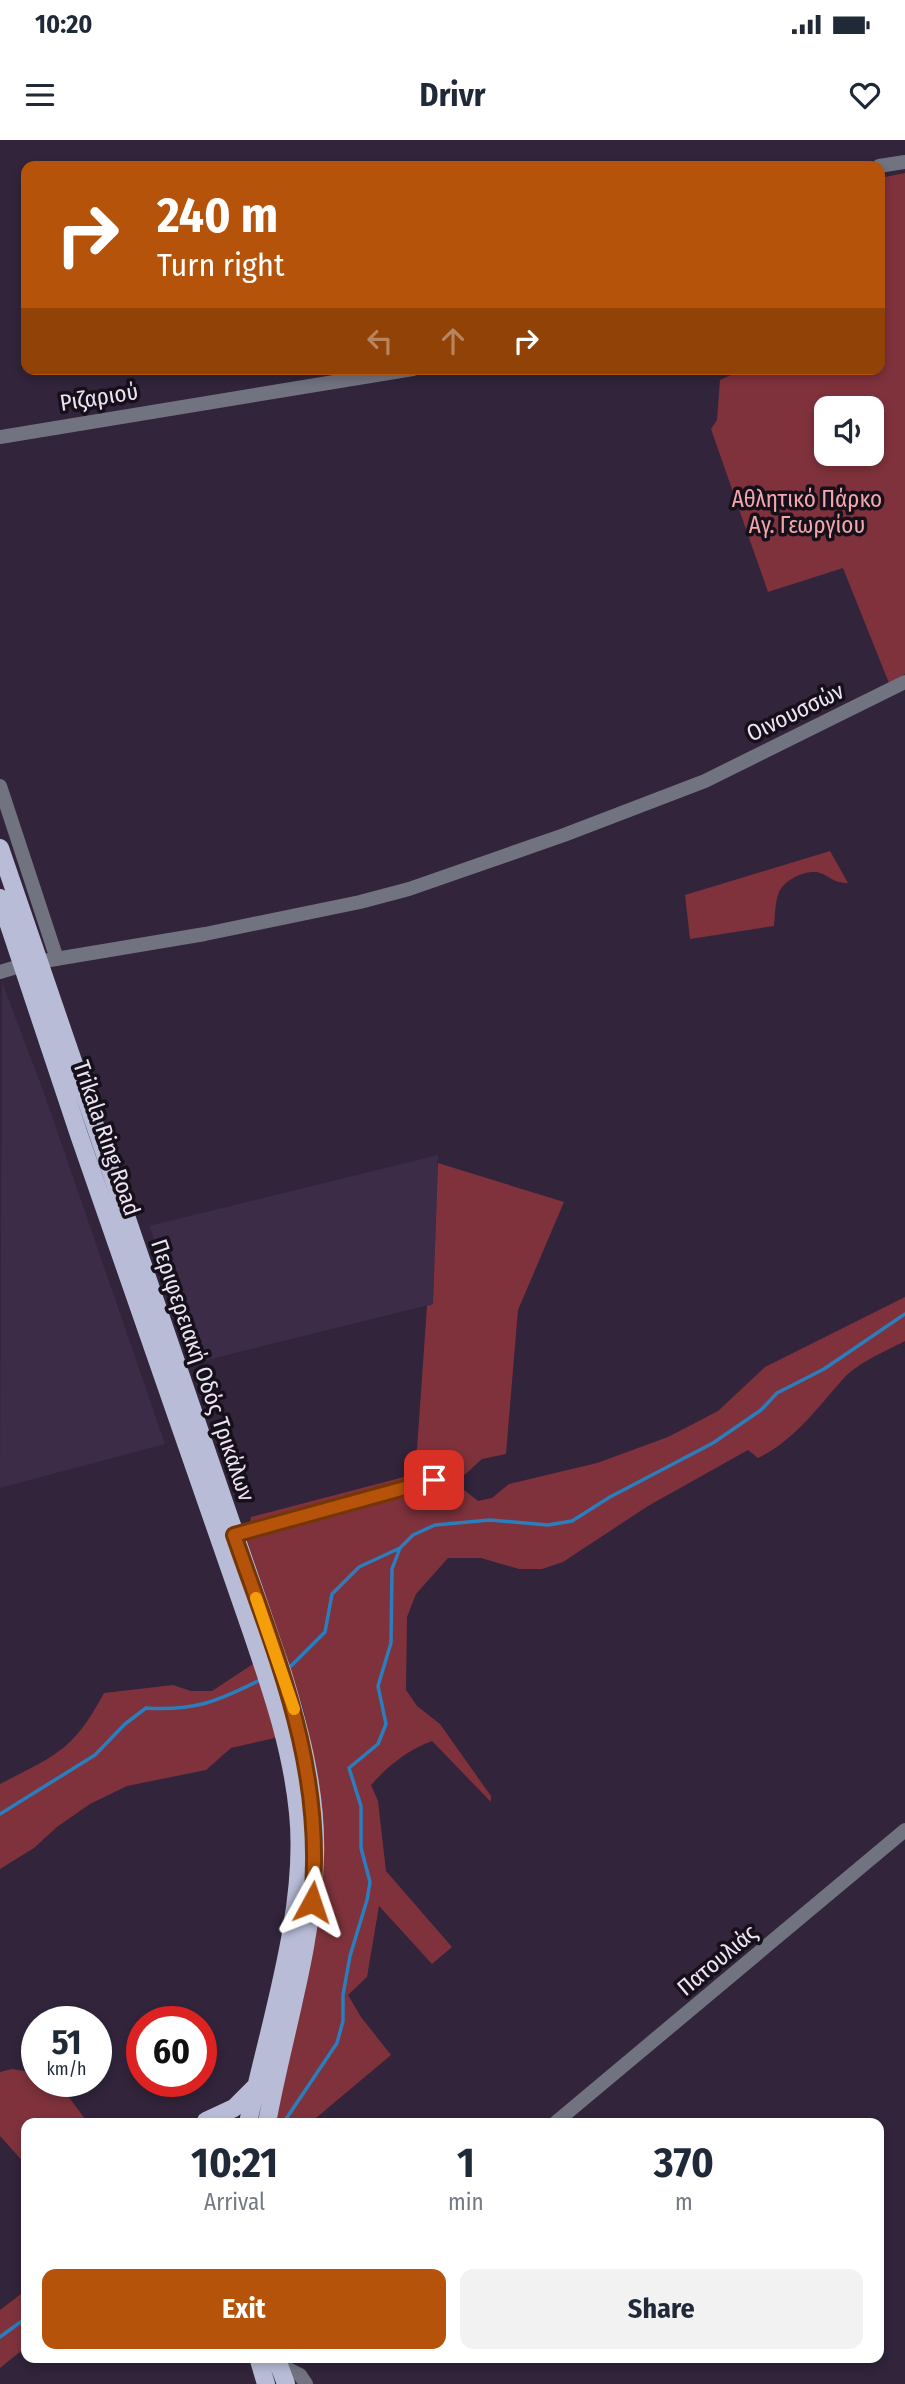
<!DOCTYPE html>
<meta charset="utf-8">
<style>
:root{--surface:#fff;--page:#f2f2f3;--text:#1f2937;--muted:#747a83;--accent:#b45309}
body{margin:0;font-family:"Fira Sans Condensed",sans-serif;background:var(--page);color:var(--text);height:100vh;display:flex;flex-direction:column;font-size:26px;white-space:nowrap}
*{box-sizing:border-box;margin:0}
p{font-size:23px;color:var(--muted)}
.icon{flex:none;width:38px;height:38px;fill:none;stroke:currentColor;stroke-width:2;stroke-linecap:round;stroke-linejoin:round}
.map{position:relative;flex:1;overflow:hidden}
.sheet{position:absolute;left:21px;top:1978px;width:863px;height:245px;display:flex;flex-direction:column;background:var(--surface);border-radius:14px;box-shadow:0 4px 10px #0003}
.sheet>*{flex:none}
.top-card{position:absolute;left:21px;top:21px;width:864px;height:214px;border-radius:14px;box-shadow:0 4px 10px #0003;background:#b45309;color:#fff;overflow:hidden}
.controls{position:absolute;left:814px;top:256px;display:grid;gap:14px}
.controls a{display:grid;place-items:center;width:70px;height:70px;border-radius:14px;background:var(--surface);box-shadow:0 4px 10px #0003;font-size:35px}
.speed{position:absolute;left:21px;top:1866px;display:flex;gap:14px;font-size:35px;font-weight:700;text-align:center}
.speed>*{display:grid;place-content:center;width:91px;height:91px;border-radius:50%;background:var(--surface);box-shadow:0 4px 10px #0003;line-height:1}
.speed small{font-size:18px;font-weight:400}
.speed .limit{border:10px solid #d22;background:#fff;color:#111}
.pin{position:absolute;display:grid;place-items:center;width:60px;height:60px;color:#fff;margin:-30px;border-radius:14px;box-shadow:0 4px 10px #0006}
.me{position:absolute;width:77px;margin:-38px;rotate:5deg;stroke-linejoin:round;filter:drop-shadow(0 0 5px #0008)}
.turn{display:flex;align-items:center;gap:24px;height:147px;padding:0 21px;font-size:32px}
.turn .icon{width:91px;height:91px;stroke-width:2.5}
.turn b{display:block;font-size:49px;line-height:60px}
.lanes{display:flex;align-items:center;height:66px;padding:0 21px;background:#0003;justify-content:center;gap:35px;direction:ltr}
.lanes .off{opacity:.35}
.eta{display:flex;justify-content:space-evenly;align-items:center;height:119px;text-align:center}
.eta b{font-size:42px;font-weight:700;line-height:49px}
.action{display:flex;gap:14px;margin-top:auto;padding:14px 21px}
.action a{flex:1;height:80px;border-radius:14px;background:var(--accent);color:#fff;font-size:28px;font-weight:700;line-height:80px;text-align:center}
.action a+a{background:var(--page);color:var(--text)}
.status{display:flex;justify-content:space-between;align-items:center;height:49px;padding:0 35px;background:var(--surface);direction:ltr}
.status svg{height:19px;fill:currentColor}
header{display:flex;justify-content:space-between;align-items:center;height:91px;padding:0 21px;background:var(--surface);font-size:32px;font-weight:700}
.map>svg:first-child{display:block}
.built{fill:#3d2c48}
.green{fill:#7f323c;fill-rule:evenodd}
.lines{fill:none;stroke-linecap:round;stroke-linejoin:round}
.stream{stroke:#2a7ebd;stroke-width:3.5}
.minor{stroke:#717380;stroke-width:14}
.major{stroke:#b8bcd7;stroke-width:18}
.route-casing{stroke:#753606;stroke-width:18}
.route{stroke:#b45309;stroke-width:12}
.slow{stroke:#f59e0b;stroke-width:12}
.labels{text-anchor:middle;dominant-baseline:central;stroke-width:7;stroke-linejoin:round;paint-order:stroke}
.street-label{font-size:23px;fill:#ece4f3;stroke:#16101a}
.park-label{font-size:23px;fill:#f4a6ab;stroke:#16101a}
</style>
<div class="status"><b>10:20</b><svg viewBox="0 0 49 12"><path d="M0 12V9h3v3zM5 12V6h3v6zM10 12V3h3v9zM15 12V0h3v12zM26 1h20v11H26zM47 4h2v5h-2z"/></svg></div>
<header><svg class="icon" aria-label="menu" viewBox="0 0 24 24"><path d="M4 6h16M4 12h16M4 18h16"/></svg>Drivr<svg class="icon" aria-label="heart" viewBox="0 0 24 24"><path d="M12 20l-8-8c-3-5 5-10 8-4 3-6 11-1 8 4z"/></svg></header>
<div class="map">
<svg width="905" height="2244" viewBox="0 0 905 2244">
<rect width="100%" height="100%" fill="#31243b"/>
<path class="built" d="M 2,842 L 44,953 L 165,1304 L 0,1348 Z
M 438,1015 L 433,1164 L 199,1222 L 149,1086 Z"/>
<path class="green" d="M 905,33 L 905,534 L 889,543 L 843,428 L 768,452 L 711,289 L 717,280 L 720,240 L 745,229 L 880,229 L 880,38 ZM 826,268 L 872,268 L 872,313 L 826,313 Z
M 830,711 L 848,743 C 835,743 833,739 823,734 C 809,727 785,739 779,752 C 775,762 775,776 774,786 L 690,799 L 685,755 Z
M 438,1023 L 564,1062 L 518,1170 L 506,1314 L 482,1319 L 460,1339 L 463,1349 L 478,1361 L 492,1358 L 509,1344 L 597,1323 L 668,1297 L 718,1271 L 765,1227 L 905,1157 L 905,1201 C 886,1211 859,1222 844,1238 C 818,1267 794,1301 758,1318 L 748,1310 L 648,1366 L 563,1422 L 542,1429 L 519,1429 L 481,1418 L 448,1418 L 416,1454 L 407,1477 L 406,1550 L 417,1566 L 440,1584 L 491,1656 L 491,1662 L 432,1601 C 406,1611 389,1625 371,1645 L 378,1661 L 386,1731 L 452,1807 L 432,1824 L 379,1766 L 367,1837 L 348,1855 L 361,1877 L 391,1915 L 310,1983 L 272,1983 L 304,1857 L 313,1802 L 315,1623 L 303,1568 L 247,1400 L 251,1377 L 404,1337 L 413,1329 L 417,1309 L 427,1166 L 433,1164 Z
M 253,1524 L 279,1597 L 231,1608 L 206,1630 L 127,1646 L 90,1664 L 57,1687 L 34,1708 L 0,1729 L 0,1644 C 56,1615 73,1611 104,1553 L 173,1545 L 191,1551 L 212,1551 Z
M 12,1929 L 37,1933 L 37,1941 L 57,1941 L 88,1983 L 26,1983 L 26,2025 L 0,1996 L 0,1932 Z
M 26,2150 L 26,2207 L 0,2228 L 0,2170 Z"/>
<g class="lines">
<path class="stream" d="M 291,1526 L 325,1492 L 332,1454 L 359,1427 L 400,1408
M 0,1674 L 95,1615 L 125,1584 L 146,1568 C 194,1571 216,1562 258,1541
M 284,1982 L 337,1903 L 343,1881 L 343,1855 L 350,1816 L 367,1760 L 370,1742 L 361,1708 L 361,1666 L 349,1628 L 378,1604 L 386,1584 L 378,1546 L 391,1503 L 392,1429 L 400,1408 L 413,1395 L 435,1385 L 490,1380 L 548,1385 L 572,1381 L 610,1357 L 713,1303 L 761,1270 L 777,1253 L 824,1229 L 905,1174
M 0,2197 L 26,2178"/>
<path class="minor" d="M 879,26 L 905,22
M 0,297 L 413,229
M 0,646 L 57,819
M 38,822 L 205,794 L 360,762 L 409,749 L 564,695 L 705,641 L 905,542
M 0,832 L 23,825
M 234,1394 L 434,1340
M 555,1983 L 905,1690
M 278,2224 L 300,2235 L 306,2244"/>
<path class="major" d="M 0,708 L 283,1534 C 301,1593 317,1654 315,1716 C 313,1806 283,1895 267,1983
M 0,758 L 79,995 L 252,1493 C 272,1552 292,1610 298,1673 C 308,1770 268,1887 248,1983
M 206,1981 L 234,1968 L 255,1947
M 258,2217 L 266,2244
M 276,2217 L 286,2244"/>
</g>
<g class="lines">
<g class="route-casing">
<path id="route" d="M 312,1762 C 325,1627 277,1519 234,1395 L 434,1340"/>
</g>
<use href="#route" class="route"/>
<path class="slow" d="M 256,1458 L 294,1569"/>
</g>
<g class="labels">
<g class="street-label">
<text transform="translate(99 257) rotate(-9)">Ριζαριού</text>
<text transform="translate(795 572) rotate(-26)">Οινουσσών</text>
<text transform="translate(107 998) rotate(71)">Trikala Ring Road</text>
<text transform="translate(203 1230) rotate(71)">Περιφερειακή Οδός Τρικάλων</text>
<text transform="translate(717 1820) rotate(-40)">Πατουλιάς</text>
</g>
<g class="park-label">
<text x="807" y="359">Αθλητικό Πάρκο<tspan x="807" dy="26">Αγ. Γεωργίου</tspan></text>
</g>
</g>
</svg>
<div class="controls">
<a><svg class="icon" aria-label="sound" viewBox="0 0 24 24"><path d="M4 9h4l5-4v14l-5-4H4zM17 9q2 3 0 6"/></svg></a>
</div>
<div class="speed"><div>51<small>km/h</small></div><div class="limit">60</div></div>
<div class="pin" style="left:434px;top:1340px;background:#d93025"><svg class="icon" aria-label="arrive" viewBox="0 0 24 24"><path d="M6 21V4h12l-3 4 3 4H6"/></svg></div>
<svg class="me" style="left:312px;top:1762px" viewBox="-20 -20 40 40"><path d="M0-17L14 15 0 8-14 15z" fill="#b45309" stroke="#fff" stroke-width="4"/></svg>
<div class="top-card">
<div class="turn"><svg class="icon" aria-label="right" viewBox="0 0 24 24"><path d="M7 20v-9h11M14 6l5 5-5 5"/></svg><div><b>240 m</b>Turn right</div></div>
<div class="lanes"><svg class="icon off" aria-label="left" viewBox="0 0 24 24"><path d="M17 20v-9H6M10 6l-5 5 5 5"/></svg><svg class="icon off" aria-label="ahead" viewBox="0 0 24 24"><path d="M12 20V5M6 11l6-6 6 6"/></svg><svg class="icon" aria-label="right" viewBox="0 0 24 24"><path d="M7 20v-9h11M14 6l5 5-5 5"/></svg></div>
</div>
<section class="sheet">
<div class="eta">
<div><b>10:21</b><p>Arrival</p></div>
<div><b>1</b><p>min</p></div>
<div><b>370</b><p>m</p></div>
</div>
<div class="action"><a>Exit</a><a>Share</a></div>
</section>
</div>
